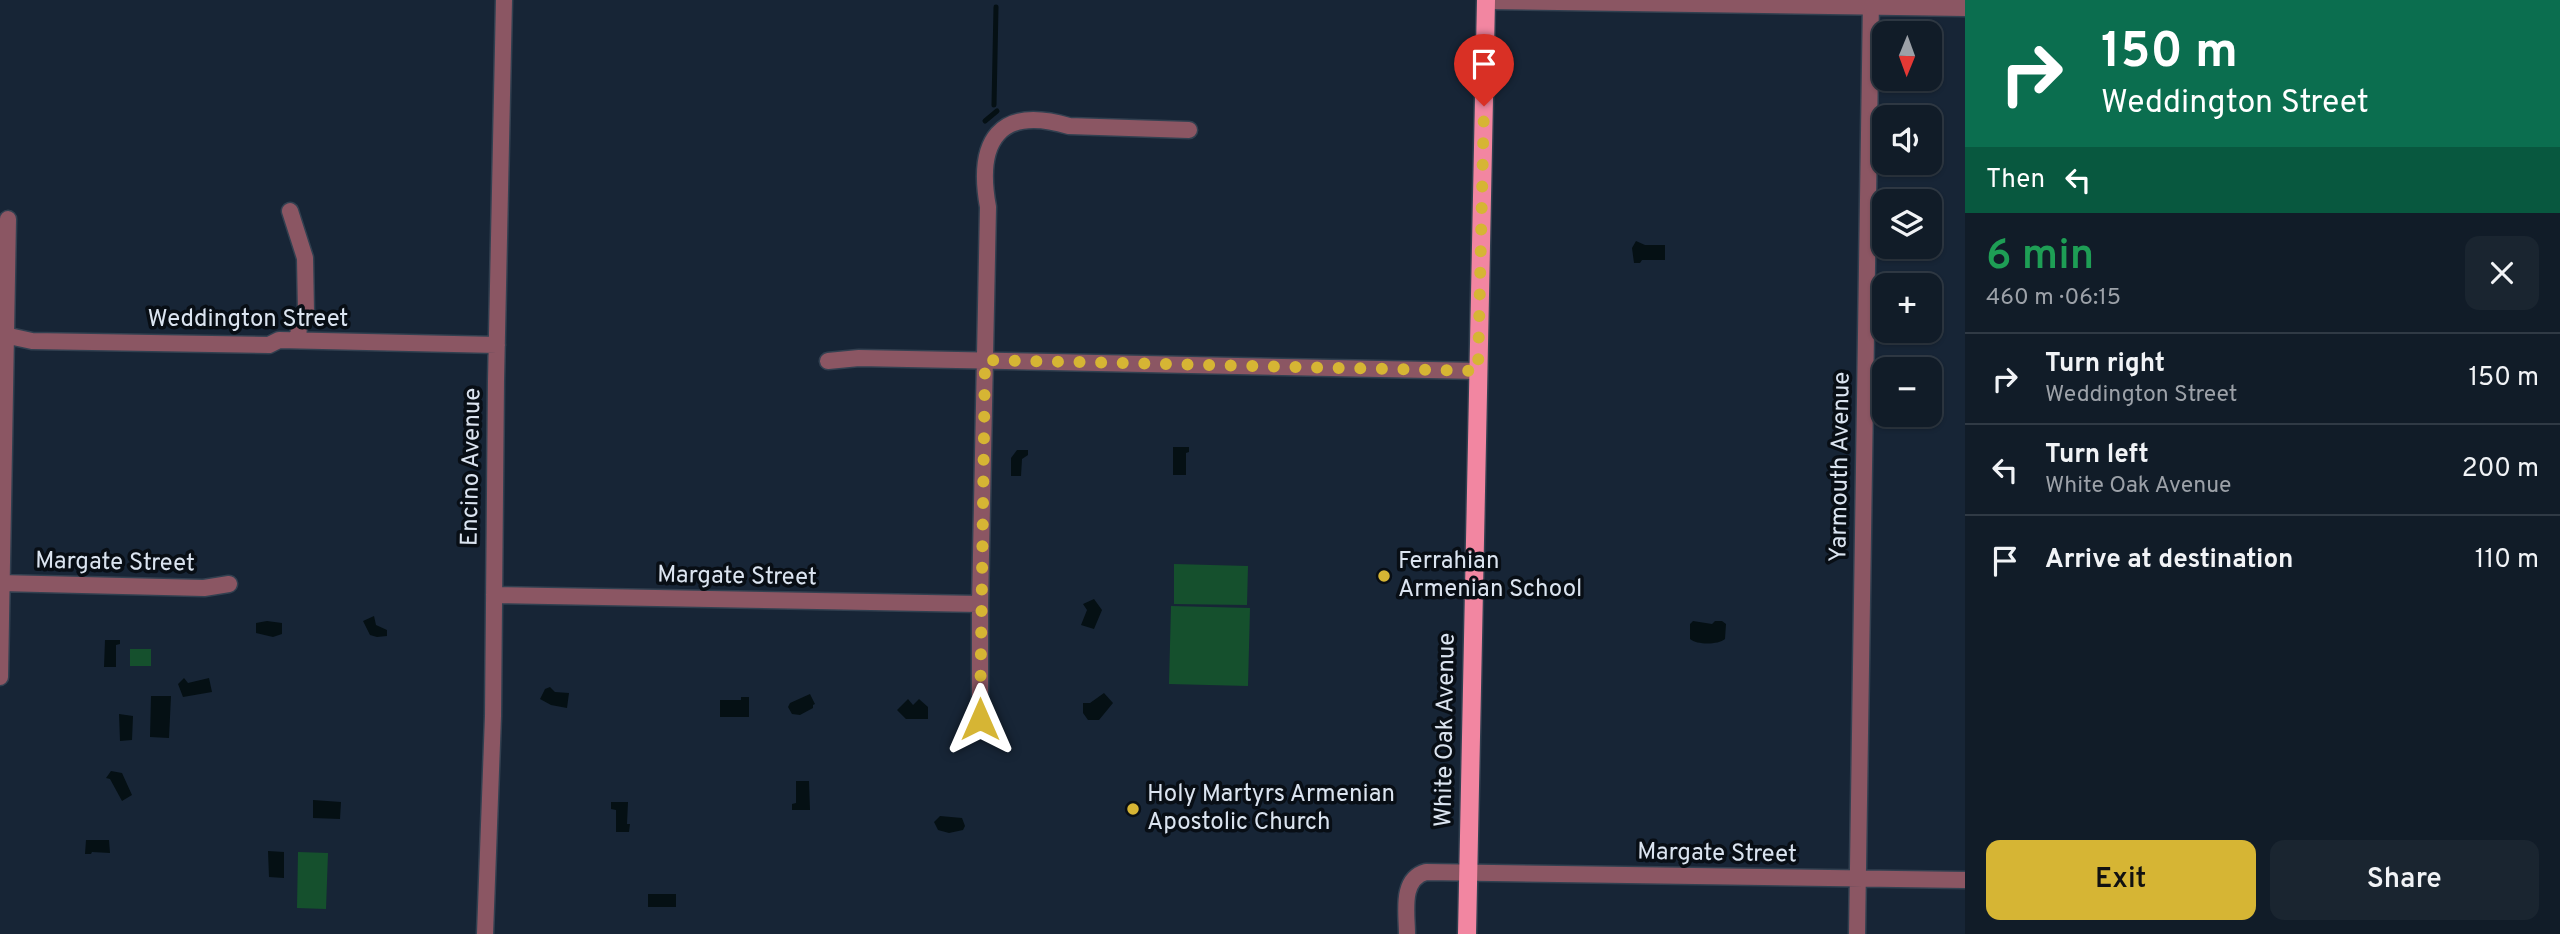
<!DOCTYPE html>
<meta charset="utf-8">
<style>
:root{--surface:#111c28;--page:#1a2530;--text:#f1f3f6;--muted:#9ca1a8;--line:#303a45;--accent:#d6b534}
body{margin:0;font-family:Overpass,sans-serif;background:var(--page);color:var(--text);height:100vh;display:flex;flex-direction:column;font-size:26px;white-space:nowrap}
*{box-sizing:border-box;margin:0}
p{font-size:23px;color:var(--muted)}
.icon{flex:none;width:38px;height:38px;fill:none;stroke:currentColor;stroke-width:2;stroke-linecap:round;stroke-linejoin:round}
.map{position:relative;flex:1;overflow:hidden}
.details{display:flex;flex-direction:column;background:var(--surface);width:595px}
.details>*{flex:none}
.hud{background:#0b6e4f;color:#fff;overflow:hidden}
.needle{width:46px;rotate:181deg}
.tools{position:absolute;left:1872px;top:21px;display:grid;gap:14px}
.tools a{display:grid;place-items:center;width:70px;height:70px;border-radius:14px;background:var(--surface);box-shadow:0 2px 5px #0004,0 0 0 2px var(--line);font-size:35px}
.pin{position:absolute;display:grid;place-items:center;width:60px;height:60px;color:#fff;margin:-72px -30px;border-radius:50% 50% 50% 0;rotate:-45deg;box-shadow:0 0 7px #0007}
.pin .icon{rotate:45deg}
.me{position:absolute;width:77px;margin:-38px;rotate:0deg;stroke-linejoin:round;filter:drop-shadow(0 0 5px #0008)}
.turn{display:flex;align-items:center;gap:24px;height:147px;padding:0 21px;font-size:32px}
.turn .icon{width:91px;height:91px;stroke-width:2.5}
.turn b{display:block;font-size:49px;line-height:60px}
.then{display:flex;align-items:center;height:66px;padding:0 21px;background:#0003;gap:14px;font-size:26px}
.round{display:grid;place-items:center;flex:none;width:74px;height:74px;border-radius:14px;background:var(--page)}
.summary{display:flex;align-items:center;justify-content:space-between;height:119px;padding:0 21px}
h1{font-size:42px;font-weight:600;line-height:52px;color:#1e9e55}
.button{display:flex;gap:14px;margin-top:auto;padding:14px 21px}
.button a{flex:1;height:80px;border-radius:14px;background:var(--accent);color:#111;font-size:28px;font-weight:600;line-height:80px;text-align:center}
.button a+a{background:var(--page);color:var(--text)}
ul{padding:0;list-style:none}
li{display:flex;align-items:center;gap:21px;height:91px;padding:0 21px;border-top:2px solid var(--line)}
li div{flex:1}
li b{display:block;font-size:26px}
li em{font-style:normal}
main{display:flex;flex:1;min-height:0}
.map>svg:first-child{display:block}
.green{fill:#15502d}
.water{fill:#051014}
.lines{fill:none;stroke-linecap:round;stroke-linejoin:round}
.stream{stroke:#051014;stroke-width:5}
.minor-casing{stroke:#324050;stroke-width:19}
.major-casing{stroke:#324050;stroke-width:21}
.minor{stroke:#8b5663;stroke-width:16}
.major{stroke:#f286a1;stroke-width:18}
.route{stroke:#d6b534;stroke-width:12;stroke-dasharray:0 21.6}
.poi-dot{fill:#d6b534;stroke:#080e15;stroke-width:2.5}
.labels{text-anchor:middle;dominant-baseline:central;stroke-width:7;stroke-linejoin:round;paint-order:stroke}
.street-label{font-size:24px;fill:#dbe4f0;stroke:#080e15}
.poi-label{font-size:24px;fill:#dbe4f0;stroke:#080e15;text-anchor:start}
</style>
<main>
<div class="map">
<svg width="1965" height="934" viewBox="0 0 1965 934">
<rect width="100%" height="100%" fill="#172536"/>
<path class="green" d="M 1174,564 L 1248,566 L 1247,605 L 1174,604 Z
M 1171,606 L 1250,608 L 1248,686 L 1169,684 Z
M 130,649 L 151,649 L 151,666 L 130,666 Z
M 298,852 L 328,853 L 326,909 L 297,908 Z"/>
<path class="water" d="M 1636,241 L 1645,245 L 1665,245 L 1665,260 L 1642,260 L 1640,263 L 1634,263 L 1632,248 Z
M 1173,447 L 1189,447 L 1189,452 L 1186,453 L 1186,475 L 1173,475 Z
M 1017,450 L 1028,450 L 1028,455 L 1022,459 L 1021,476 L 1011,476 L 1011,458 Z
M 1094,599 L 1102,610 L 1094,629 L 1081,625 L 1087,610 L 1083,604 Z
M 374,616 L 376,625 L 387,630 L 387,636 L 377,637 L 370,635 L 363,621 Z
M 267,621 L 282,623 L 282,634 L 273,637 L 256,633 L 256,623 Z
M 1693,621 L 1712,624 L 1715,621 L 1722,621 L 1726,624 L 1725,639 C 1718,645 1697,645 1690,639 L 1690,624 Z
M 105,640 L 120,640 L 120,644 L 116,645 L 116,667 L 104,667 Z
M 184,678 L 188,683 L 209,678 L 212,692 L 183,697 L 178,684 Z
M 550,687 L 555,692 L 569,693 L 567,708 L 551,705 L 540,699 L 545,689 Z
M 1104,693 L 1113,703 L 1099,720 L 1088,720 L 1083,713 L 1083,703 L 1090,703 Z
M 810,694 L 815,704 L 813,705 L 813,708 L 800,715 L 792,714 L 788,707 L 790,703 Z
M 151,696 L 171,696 L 169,738 L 150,737 Z
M 741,697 L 749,697 L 749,717 L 720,717 L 720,700 L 741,700 Z
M 908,699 L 913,705 L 919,699 L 928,707 L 928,719 L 906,719 L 897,710 Z
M 119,714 L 133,716 L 132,740 L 120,741 Z
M 111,771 L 122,773 L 132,795 L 122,801 L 110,779 L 106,778 Z
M 796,781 L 809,781 L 810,810 L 792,810 L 792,804 L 796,803 Z
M 313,800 L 341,802 L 340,819 L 313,818 Z
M 611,802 L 628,802 L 627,824 L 630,824 L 629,832 L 616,832 L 616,810 L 611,809 Z
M 940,816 L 962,818 L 965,826 L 963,830 L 949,833 L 938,830 L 934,822 Z
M 86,840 L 109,840 L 110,853 L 92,852 L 91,854 L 85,854 Z
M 268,851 L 284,852 L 284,878 L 269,877 Z
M 648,894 L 676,894 L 676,907 L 648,907 Z"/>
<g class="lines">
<path class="stream" d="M 994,105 L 996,7
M 985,121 L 997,111"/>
<g class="minor-casing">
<path id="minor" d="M 1486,1 L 1965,8
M 290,211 L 305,258 L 306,313 L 299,325 L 298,340
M 0,334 L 32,341 L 269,345 L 279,340 L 497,345
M 828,361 L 859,358 L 1478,371
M 0,583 L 204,588 L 229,584
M 494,595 L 980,604
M 0,677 L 8,219
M 980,719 L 980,604 L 988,207 C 976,141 999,105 1069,126 L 1189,130
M 485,934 L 493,716 L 496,381 L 504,0
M 1407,934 C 1407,913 1400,879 1426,872 L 1965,880
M 1857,934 L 1871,0"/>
</g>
<g class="major-casing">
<path id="major" d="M 1467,934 L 1486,0"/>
</g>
<use href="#minor" class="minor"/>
<use href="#major" class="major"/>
</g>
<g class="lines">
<path class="route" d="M 980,719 L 985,360 L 1478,371 L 1484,106"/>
</g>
<g class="poi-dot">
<circle cx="1384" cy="576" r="7"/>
<circle cx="1133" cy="809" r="7"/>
</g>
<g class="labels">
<g class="street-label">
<text x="248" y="320">Weddington Street</text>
<text transform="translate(472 467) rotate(-89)">Encino Avenue</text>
<text transform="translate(1841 467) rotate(-89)">Yarmouth Avenue</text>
<text transform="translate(115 563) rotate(1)">Margate Street</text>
<text transform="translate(737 577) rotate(1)">Margate Street</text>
<text transform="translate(1446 730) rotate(-89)">White Oak Avenue</text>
<text transform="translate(1717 854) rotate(1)">Margate Street</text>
</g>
<g class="poi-label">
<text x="1398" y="562">Ferrahian<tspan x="1398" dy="28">Armenian School</tspan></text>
<text x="1147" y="795">Holy Martyrs Armenian<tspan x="1147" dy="28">Apostolic Church</tspan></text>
</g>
</g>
</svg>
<div class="tools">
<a><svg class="needle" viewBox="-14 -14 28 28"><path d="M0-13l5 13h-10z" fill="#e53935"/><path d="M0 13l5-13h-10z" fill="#9ca1a8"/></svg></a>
<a><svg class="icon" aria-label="sound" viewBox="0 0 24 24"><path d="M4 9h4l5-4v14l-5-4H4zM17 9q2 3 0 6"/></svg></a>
<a><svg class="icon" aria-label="layers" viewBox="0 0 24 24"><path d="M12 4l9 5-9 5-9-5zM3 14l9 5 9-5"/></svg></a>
<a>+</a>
<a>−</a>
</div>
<div class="pin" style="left:1484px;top:106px;background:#d93025"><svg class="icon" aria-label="arrive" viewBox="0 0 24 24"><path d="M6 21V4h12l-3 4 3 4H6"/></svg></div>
<svg class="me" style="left:980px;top:719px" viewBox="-20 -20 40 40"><path d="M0-17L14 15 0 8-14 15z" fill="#d6b534" stroke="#fff" stroke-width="4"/></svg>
</div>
<section class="details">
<div class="hud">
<div class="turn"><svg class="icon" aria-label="right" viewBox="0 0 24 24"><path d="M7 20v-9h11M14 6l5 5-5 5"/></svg><div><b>150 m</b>Weddington Street</div></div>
<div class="then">Then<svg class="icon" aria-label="left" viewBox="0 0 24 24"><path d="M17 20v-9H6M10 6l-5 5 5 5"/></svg></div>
</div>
<div class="summary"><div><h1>6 min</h1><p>460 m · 06:15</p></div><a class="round"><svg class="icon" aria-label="close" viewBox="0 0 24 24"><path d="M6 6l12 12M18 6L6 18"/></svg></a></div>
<ul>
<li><svg class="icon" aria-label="right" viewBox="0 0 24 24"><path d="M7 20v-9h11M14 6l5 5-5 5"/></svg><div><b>Turn right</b><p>Weddington Street</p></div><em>150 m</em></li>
<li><svg class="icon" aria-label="left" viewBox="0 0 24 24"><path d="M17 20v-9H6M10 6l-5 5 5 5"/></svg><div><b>Turn left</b><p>White Oak Avenue</p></div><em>200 m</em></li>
<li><svg class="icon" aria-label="arrive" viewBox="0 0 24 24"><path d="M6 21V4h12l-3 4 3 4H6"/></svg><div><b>Arrive at destination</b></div><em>110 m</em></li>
</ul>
<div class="button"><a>Exit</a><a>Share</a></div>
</section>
</main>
